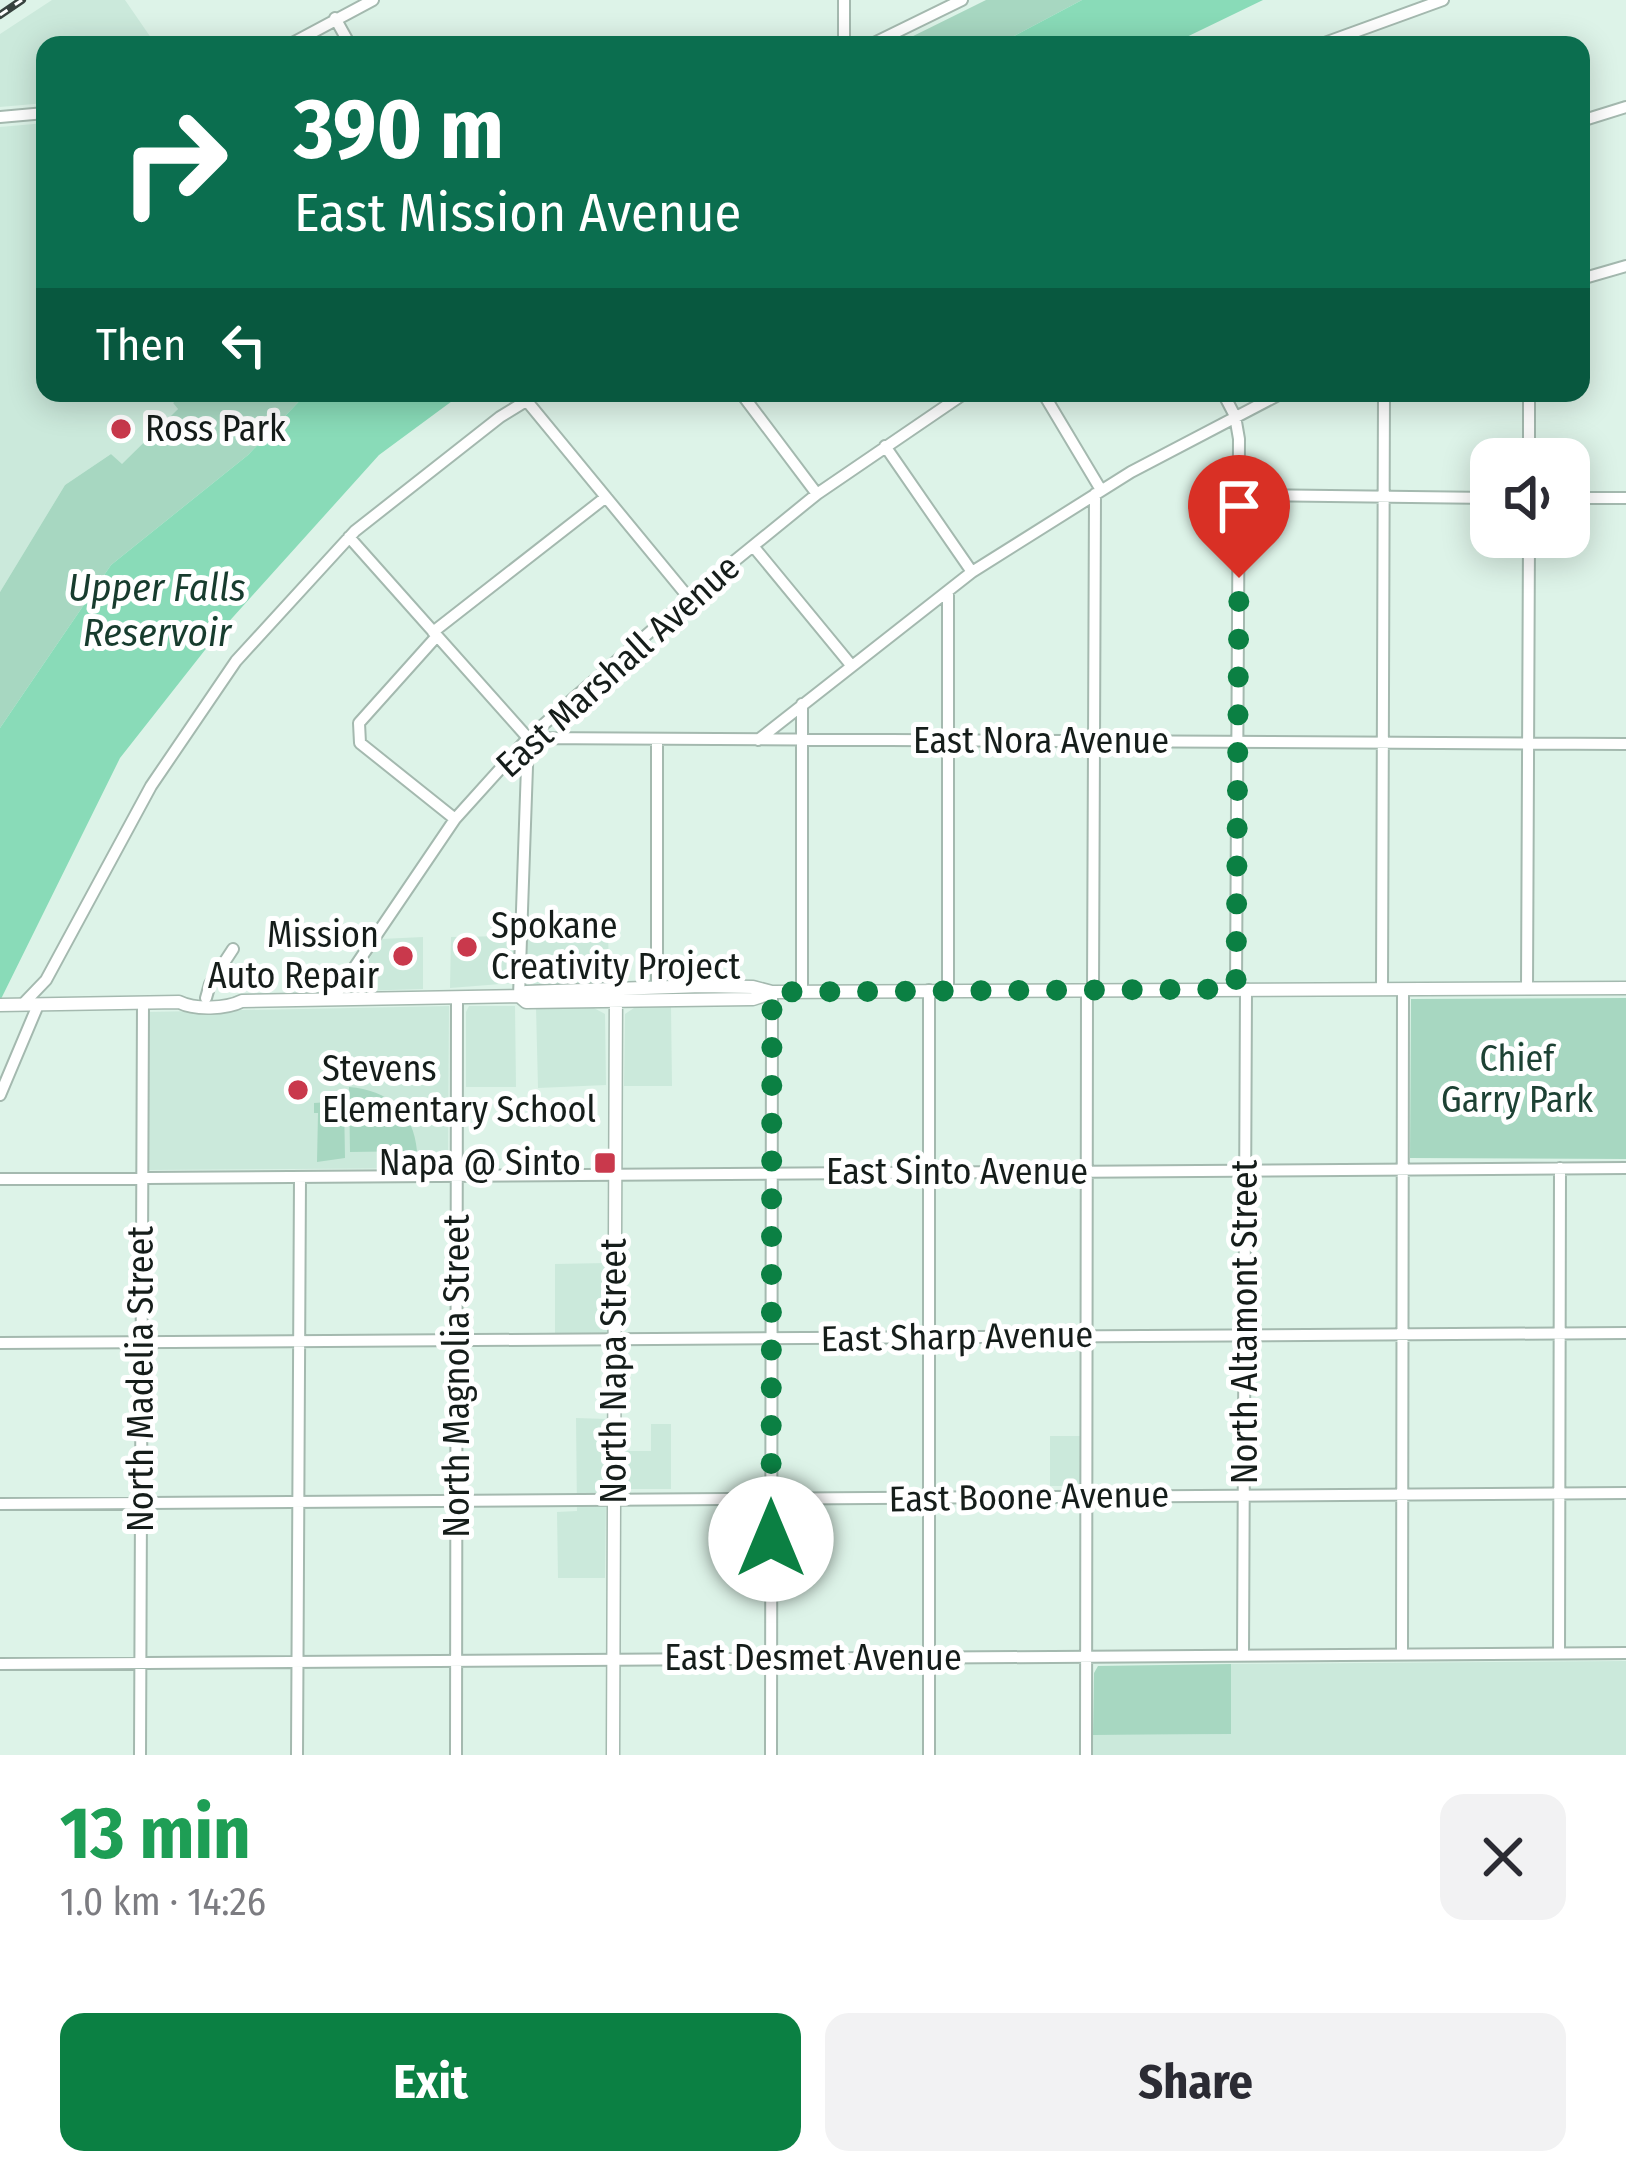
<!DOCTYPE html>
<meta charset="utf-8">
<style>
:root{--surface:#fff;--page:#f2f2f3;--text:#2b2b33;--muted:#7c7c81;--accent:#0b8043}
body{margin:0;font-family:"Fira Sans Condensed",sans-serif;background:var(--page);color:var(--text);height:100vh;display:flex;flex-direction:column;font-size:45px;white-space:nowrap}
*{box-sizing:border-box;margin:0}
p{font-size:39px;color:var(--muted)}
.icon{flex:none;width:66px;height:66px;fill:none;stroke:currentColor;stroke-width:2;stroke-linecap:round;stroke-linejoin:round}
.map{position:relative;height:1755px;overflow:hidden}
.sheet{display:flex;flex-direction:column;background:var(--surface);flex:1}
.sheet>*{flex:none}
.banner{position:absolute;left:36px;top:36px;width:1554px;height:366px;border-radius:24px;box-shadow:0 6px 30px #0003;background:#0b6e4f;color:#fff;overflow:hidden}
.buttons{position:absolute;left:1470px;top:438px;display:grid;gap:24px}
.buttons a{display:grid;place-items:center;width:120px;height:120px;border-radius:24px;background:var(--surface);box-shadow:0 6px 30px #0003;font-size:60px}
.pin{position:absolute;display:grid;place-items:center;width:102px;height:102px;color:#fff;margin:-123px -51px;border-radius:50% 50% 50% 0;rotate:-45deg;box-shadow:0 0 12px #0007}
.pin .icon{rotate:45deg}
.me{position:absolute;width:132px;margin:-66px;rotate:0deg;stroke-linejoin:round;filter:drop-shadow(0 0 9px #0008)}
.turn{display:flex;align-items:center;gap:42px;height:252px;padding:0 60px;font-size:54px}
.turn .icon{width:156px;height:156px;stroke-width:2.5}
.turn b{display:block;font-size:84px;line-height:102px}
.then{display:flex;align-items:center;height:114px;padding:0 60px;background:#0003;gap:24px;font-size:45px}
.round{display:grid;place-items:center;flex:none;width:126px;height:126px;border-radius:24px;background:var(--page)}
.overview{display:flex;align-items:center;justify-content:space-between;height:204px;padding:0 60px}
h1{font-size:72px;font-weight:700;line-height:90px;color:#1e9e55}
.cta{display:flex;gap:24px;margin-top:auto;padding:24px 60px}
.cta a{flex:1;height:138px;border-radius:24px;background:var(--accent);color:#fff;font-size:48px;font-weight:700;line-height:138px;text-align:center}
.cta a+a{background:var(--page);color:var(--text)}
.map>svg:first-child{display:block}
.built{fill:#cbe9db}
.green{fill:#a7d7c1}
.water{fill:#89dbb8}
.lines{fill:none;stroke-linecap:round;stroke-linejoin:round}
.minor-casing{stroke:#a4b9af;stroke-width:14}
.major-casing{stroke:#a4b9af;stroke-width:15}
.minor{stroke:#fff;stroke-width:10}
.major{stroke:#fff;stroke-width:12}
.rail-casing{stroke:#38433f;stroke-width:8}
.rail{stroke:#fff;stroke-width:3;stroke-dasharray:9;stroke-linecap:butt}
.route{stroke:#0b8043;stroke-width:21;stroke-dasharray:0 37.8}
.poi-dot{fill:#c9394c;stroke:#fff;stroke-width:4.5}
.labels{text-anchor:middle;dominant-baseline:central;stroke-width:10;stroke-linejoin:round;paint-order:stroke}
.poi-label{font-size:36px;fill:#151d1a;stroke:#fff;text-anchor:start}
.street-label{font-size:36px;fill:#151d1a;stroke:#fff}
.park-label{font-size:36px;fill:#1d4234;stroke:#fff}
.water-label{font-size:39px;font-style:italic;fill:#173c2e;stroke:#fff}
</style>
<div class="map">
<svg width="1626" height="1755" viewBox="0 0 1626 1755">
<rect width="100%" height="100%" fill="#ddf3e8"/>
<path class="built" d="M 52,0 L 125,0 L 156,45 L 45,45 L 45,103 L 0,107 L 0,34 Z
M 45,123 L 45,393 L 183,393 L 173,403 L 178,409 L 122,465 L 111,454 L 65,485 L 0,592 L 0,127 Z
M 528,926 L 608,926 L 609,982 L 531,985 L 526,976 Z
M 516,936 L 512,983 L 450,988 L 451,937 Z
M 423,937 L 423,989 L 358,991 L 353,987 L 381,939 Z
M 449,1006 L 448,1168 L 148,1170 L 148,1012 Z
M 469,1006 L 515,1006 L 516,1087 L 466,1087 L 466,1012 Z
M 671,1006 L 672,1086 L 624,1086 L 625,1014 L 634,1008 Z
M 536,1007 L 594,1008 L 605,1014 L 606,1085 L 538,1088 Z
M 607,1263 L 608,1335 L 555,1335 L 555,1264 Z
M 576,1418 L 607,1419 L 605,1578 L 558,1578 L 557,1512 L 577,1511 Z
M 651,1424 L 671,1424 L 671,1489 L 620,1489 L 620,1451 L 651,1451 Z
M 1050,1436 L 1080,1436 L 1080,1486 L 1050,1486 Z
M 1626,1661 L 1626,1755 L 1093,1755 L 1093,1735 L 1231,1734 L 1231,1664 Z"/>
<path class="green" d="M 986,0 L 1082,0 L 997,45 L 895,45 Z
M 183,393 L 307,393 L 248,455 L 111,565 L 0,728 L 0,592 L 65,485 L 111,454 L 122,464 L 178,409 L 173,403 Z
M 1626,998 L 1626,1159 L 1410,1158 L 1411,999 Z
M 349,1087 C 388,1090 414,1112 417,1151 L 350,1152 Z
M 344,1101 L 345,1158 L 317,1162 L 318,1113 L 314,1113 L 314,1103 Z
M 1231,1664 L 1231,1734 L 1093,1735 L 1094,1673 L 1098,1666 Z"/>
<path class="water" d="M 1082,0 L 1263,0 L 1170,45 L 997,45 Z
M 307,393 L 463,393 L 379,455 L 216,636 L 120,758 L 0,1001 L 0,728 L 111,565 L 248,455 Z"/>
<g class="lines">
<g class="minor-casing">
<path id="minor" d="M 335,18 L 350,45
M 289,45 L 373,0
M 844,45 L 844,0
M 870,45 L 962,0
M 1319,45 L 1443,0
M 0,117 L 45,113
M 1581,121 L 1626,107
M 1581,279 L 1626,266
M 741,393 L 817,494
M 1043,393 L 1101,490
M 1223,393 L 1235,416 L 1239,439 L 1236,989
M 526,400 L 689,598
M 885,446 L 972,572
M 1529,459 L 1529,393
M 1240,495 L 1491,498
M 1569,498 L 1626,498
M 349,537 L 528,738 L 519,996
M 753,546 L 851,665
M 948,591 L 948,990
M 433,632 L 606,497
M 437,636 L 359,723 L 360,743 L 455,819
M 528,738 L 1626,744
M 758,740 L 972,572 L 1131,472 L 1282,393
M 657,987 L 657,739
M 1527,988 L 1529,537
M 1382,989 L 1384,393
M 929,990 L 929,1755
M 1093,990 L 1095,494
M 802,992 L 802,704
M 206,998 L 210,984 L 233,949
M 333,999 L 455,819 L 528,738 L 689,598 L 817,494 L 965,393
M 22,1005 L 46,980 L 151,786 L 236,661 L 355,531 L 500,417 L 539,393
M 0,1095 L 38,1005
M 0,1179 L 1626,1168
M 0,1343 L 1626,1333
M 0,1504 L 1626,1493
M 1559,1653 L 1560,1168
M 1402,1654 L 1403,989
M 1243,1655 L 1246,989
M 0,1664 L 1626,1653
M 140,1755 L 143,1003
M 297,1755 L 300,1177
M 456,1755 L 457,997
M 771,1755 L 772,992
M 1086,1755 L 1087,990"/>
</g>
<g class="major-casing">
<path id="major" d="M 519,996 L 526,1002 L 753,999 L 771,993
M 0,1005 L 179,1002 C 195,1010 226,1009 242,1001 L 519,996 L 526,992 L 702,986 L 753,987 L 772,992 L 1626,988
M 613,1755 L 616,988"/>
</g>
<use href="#minor" class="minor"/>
<use href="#major" class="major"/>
<g class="rail-casing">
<path id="rail" d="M 0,15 L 22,0"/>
</g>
<use href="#rail" class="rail"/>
</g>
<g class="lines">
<path class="route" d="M 771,1539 L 772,992 L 1236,989 L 1239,578"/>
</g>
<g class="poi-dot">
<circle cx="121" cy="429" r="12"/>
<circle cx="467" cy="947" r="12"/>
<circle cx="403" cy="956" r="12"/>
<circle cx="298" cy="1090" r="12"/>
<rect x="593" y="1151" width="24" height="24" rx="6"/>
</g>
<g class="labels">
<g class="poi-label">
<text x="145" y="429">Ross Park</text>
<text x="491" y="926">Spokane<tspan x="491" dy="41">Creativity Project</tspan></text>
<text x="379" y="935" text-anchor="end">Mission<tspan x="379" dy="41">Auto Repair</tspan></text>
<text x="322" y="1069">Stevens<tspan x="322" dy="41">Elementary School</tspan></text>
<text x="581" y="1163" text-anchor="end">Napa @ Sinto</text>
</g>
<g class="street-label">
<text transform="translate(618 666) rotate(-42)">East Marshall Avenue</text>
<text x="1041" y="741">East Nora Avenue</text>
<text x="957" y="1172">East Sinto Avenue</text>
<text transform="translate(1245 1322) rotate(-90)">North Altamont Street</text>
<text transform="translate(957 1337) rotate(-1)">East Sharp Avenue</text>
<text transform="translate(614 1371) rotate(-90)">North Napa Street</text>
<text transform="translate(457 1376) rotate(-90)">North Magnolia Street</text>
<text transform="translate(141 1379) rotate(-90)">North Madelia Street</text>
<text transform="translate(1029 1497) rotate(-1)">East Boone Avenue</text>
<text x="813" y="1658">East Desmet Avenue</text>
</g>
<g class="park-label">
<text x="1517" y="1059">Chief<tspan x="1517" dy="41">Garry Park</tspan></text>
</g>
<g class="water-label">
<text x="157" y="588">Upper Falls<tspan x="157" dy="45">Reservoir</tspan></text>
</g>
</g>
</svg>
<div class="buttons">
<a><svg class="icon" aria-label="sound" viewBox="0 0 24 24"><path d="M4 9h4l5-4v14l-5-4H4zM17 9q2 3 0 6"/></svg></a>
</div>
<div class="pin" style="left:1239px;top:578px;background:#d93025"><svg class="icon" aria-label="arrive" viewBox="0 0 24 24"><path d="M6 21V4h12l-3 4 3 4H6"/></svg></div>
<svg class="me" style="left:771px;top:1539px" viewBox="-20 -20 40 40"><circle r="19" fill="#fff"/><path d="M0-13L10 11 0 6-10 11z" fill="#0b8043"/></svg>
<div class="banner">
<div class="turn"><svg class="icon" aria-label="right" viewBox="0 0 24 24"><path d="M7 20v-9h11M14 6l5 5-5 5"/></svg><div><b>390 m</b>East Mission Avenue</div></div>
<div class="then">Then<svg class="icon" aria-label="left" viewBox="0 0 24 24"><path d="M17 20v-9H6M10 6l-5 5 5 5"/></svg></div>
</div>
</div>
<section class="sheet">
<div class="overview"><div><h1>13 min</h1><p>1.0 km · 14:26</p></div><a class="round"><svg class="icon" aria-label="close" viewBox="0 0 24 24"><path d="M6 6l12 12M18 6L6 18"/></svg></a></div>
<div class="cta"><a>Exit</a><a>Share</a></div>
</section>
